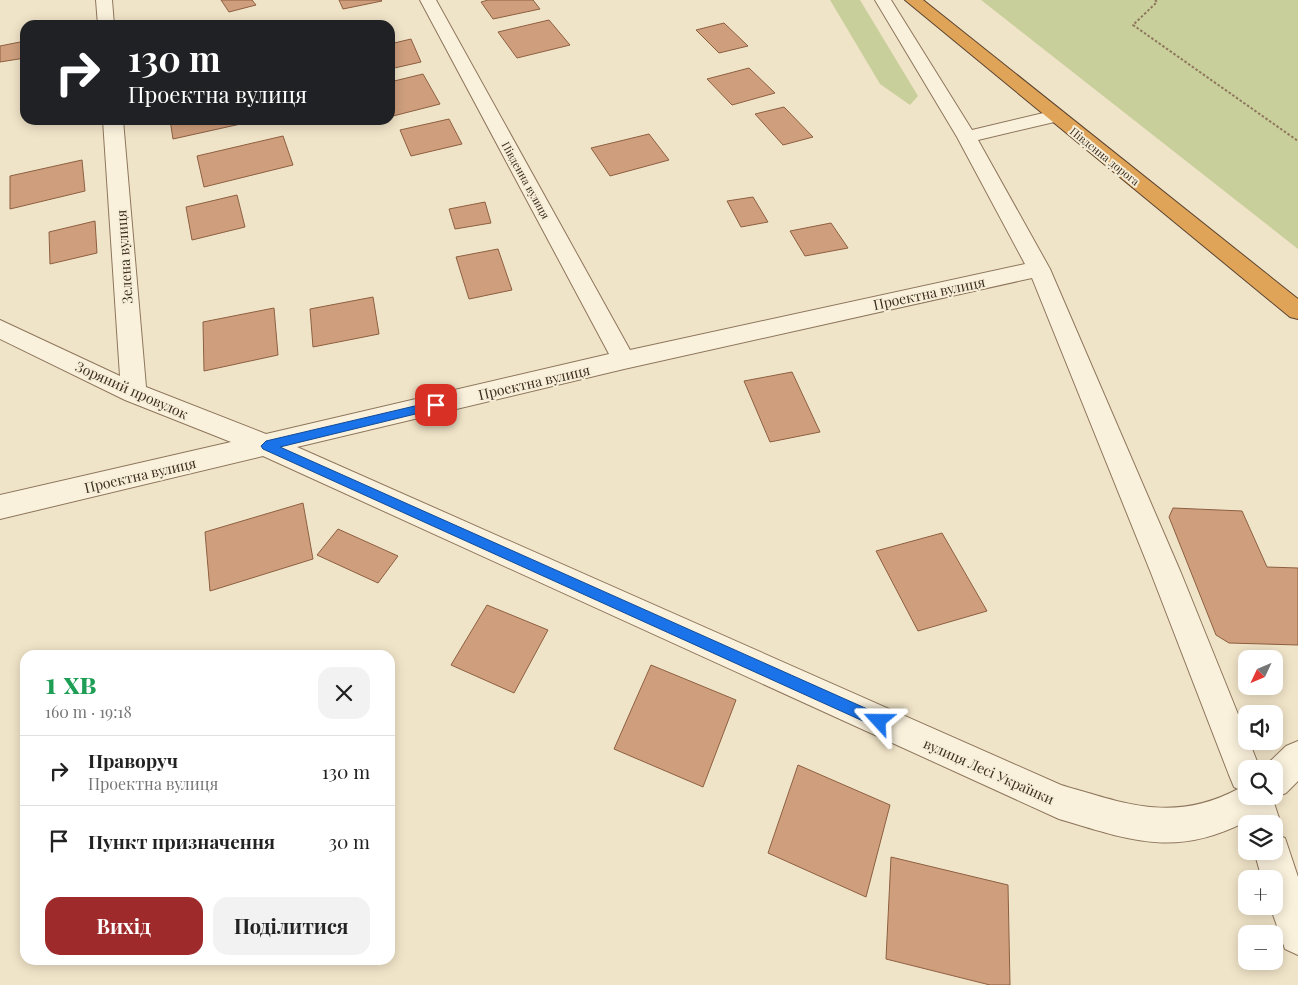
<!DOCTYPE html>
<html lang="uk">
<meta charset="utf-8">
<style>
:root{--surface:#fff;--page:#f2f2f2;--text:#222;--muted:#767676;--line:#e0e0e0;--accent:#9e2a2b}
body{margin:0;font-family:"Playfair Display",serif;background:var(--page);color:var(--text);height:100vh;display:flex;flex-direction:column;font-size:19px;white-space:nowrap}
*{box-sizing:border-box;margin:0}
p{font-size:16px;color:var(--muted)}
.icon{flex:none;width:28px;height:28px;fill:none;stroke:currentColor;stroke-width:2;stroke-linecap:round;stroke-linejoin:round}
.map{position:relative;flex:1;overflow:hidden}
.details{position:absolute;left:20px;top:650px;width:375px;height:315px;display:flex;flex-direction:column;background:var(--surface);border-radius:15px;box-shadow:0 2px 12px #0003}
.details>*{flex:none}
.hud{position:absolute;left:20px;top:20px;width:375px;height:105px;border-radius:15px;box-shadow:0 2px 12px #0003;background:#202124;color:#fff;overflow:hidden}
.needle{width:32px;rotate:226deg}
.buttons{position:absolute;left:1238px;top:650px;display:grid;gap:10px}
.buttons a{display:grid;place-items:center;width:45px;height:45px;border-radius:10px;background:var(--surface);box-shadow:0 2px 12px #0003;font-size:25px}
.pin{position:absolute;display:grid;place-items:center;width:42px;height:42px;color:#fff;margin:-21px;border-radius:10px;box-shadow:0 2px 8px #0006}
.me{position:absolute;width:55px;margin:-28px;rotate:294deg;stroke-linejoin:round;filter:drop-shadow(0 0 4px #0008)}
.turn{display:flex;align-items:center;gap:18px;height:105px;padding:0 25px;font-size:22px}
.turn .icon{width:65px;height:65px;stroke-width:2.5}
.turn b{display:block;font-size:35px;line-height:42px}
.round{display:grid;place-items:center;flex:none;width:52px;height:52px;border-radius:15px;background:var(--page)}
.headline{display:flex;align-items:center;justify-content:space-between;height:85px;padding:0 25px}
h1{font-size:30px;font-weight:700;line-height:38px;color:#1e9e55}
.button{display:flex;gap:10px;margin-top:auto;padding:10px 25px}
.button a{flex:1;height:58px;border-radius:15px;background:var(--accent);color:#fff;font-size:20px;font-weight:700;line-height:58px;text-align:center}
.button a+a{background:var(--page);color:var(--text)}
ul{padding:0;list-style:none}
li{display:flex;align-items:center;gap:15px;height:70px;padding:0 25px;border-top:1px solid var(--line)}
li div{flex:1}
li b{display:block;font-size:19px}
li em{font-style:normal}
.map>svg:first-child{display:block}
.green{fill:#c9cf9b}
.building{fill:#cf9f7d;stroke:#8d5f41}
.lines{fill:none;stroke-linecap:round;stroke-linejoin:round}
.minor-casing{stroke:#8d765c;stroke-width:2}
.highway-casing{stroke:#5b4430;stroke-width:2}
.path{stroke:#8d765c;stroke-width:2;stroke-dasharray:2.5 2;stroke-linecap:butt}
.minor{fill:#faf1dc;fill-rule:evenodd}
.highway{fill:#e0a458;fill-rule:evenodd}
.route{fill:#1a73e8;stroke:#114b97}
.labels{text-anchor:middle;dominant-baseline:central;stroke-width:4;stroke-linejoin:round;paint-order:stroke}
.far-street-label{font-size:11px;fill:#3d2e20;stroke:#f7eed8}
.street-label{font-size:14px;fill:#3d2e20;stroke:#f7eed8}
</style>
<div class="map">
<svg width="1298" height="985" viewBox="0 0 1298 985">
<rect width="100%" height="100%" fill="#f0e4c8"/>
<path class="green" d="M 830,0 L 860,0 L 918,96 L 910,105 L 880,84 Z
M 981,0 L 1298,0 L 1298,249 Z"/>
<path class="building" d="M 221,0 L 252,0 L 256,5 L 229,12 Z
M 339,0 L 381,0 L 382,1 L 343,9 Z
M 488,0 L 533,0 L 540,9 L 493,19 L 481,2 Z
M 549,20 L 570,45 L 517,58 L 498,32 Z
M 724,23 L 748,46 L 719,53 L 696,30 Z
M 411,39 L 421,62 L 390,69 L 390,44 Z
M 25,41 L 25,58 L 0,62 L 0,46 Z
M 749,68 L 775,93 L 732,105 L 707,79 Z
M 423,74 L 440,104 L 393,116 L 390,110 L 390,82 Z
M 784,107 L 813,137 L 783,145 L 755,114 Z
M 449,119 L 462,144 L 411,156 L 400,130 Z
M 170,120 L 254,120 L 254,121 L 173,139 Z
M 649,134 L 669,160 L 610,176 L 591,148 Z
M 283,136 L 293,165 L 204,187 L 197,156 Z
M 82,160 L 85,191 L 10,209 L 10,176 Z
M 237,195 L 245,227 L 192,240 L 186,207 Z
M 753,197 L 768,222 L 741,227 L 727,201 Z
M 485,202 L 491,223 L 455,229 L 449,209 Z
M 95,221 L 97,253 L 50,264 L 49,232 Z
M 831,223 L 848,248 L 805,256 L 790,231 Z
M 498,249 L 512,290 L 469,299 L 456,257 Z
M 373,297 L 379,334 L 313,347 L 310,309 Z
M 274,308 L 278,355 L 204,371 L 203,322 Z
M 792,372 L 820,432 L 770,442 L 744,381 Z
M 303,503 L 313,559 L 210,591 L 205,532 Z
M 1173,508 L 1242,511 L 1267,567 L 1298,568 L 1298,645 L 1229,643 L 1216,635 L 1169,517 Z
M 338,529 L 398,556 L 378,583 L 317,555 Z
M 942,533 L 987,611 L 918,631 L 876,551 Z
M 487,605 L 548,630 L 514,693 L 451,665 Z
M 651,665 L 736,700 L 703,787 L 614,749 Z
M 798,765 L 890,805 L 866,897 L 768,853 Z
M 891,857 L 1008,885 L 1010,985 L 990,985 L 886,959 Z"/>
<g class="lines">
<g class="minor-casing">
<path id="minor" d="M 96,0 L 112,0 L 114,25 L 98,25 Z
M 420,0 L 436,0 L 630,350 L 1025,264 L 957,137 L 875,0 L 891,0 L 972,130 L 1056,110 L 1063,112 L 1065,116 L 1063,120 L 978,140 L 1050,269 L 1181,573 L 1246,734 L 1246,741 L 1249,741 L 1260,769 L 1246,769 L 1246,796 L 1274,796 L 1274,769 L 1262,769 L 1286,746 L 1298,741 L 1298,781 L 1286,793 L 1274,798 L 1273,800 L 1281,824 L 1276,835 L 1285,838 L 1298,877 L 1298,955 L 1285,949 L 1270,906 L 1274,906 L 1274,879 L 1262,879 L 1254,851 L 1274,851 L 1274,824 L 1246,824 L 1246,826 L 1245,822 C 1174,858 1130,840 1059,819 L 263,456 L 0,519 L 0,495 L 231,442 L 125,400 L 0,339 L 0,320 L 120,376 L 103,120 L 123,120 L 146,387 L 266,434 L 609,354 ZM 1032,278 L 1151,573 L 1229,775 L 1234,787 L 1238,789 C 1174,823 1126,804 1061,785 L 297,447 L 624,369 Z"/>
</g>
<g class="highway-casing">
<path id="highway" d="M 905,0 L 923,0 L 1298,299 L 1298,319 L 1290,317 Z"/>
</g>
<path class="path" d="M 1155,0 L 1157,2 L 1133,25 L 1298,141"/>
<use href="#minor" class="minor"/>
<use href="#highway" class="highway"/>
</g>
<path class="route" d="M 436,401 L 440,402 L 441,405 L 440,408 L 280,447 L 883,716 L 885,721 L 883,726 L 879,728 L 874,726 L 263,449 L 261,446 L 266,441 Z"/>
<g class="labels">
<g class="far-street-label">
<text transform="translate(1105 156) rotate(39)">Південна дорога</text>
<text transform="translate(526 180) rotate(61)">Південна вулиця</text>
</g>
<g class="street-label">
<text transform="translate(124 257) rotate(-94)">Зелена вулиця</text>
<text transform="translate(929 293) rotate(-12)">Проектна вулиця</text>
<text transform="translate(534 382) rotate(-13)">Проектна вулиця</text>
<text transform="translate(132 390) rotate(24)">Зоряний провулок</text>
<text transform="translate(140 475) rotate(-13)">Проектна вулиця</text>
<text transform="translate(989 771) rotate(24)">вулиця Лесі Українки</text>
</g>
</g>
</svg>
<div class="buttons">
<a><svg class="needle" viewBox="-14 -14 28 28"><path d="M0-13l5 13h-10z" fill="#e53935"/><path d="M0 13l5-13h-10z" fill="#767676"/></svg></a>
<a><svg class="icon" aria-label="sound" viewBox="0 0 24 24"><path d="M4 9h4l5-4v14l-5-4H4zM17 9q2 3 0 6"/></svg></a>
<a><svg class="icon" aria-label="search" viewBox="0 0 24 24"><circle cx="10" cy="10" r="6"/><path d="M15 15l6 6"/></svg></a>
<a><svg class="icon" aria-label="layers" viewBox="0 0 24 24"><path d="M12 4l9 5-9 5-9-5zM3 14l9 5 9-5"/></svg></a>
<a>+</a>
<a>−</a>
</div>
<div class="pin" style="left:436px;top:405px;background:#d93025"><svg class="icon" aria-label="arrive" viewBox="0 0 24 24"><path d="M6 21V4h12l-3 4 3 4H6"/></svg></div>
<svg class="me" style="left:879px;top:721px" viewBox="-20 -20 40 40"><path d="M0-17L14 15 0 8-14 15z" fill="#1a73e8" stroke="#fff" stroke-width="4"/></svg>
<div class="hud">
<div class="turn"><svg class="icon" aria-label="right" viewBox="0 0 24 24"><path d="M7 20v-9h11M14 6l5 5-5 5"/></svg><div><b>130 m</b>Проектна вулиця</div></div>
</div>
<section class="details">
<div class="headline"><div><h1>1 хв</h1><p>160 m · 19:18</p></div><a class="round"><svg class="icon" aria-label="close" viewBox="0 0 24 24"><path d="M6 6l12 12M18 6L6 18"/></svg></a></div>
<ul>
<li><svg class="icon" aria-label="right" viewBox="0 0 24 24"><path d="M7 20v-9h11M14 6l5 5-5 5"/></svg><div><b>Праворуч</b><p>Проектна вулиця</p></div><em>130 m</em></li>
<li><svg class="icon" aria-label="arrive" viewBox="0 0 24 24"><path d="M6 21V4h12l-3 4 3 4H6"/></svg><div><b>Пункт призначення</b></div><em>30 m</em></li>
</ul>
<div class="button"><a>Вихід</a><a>Поділитися</a></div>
</section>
</div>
